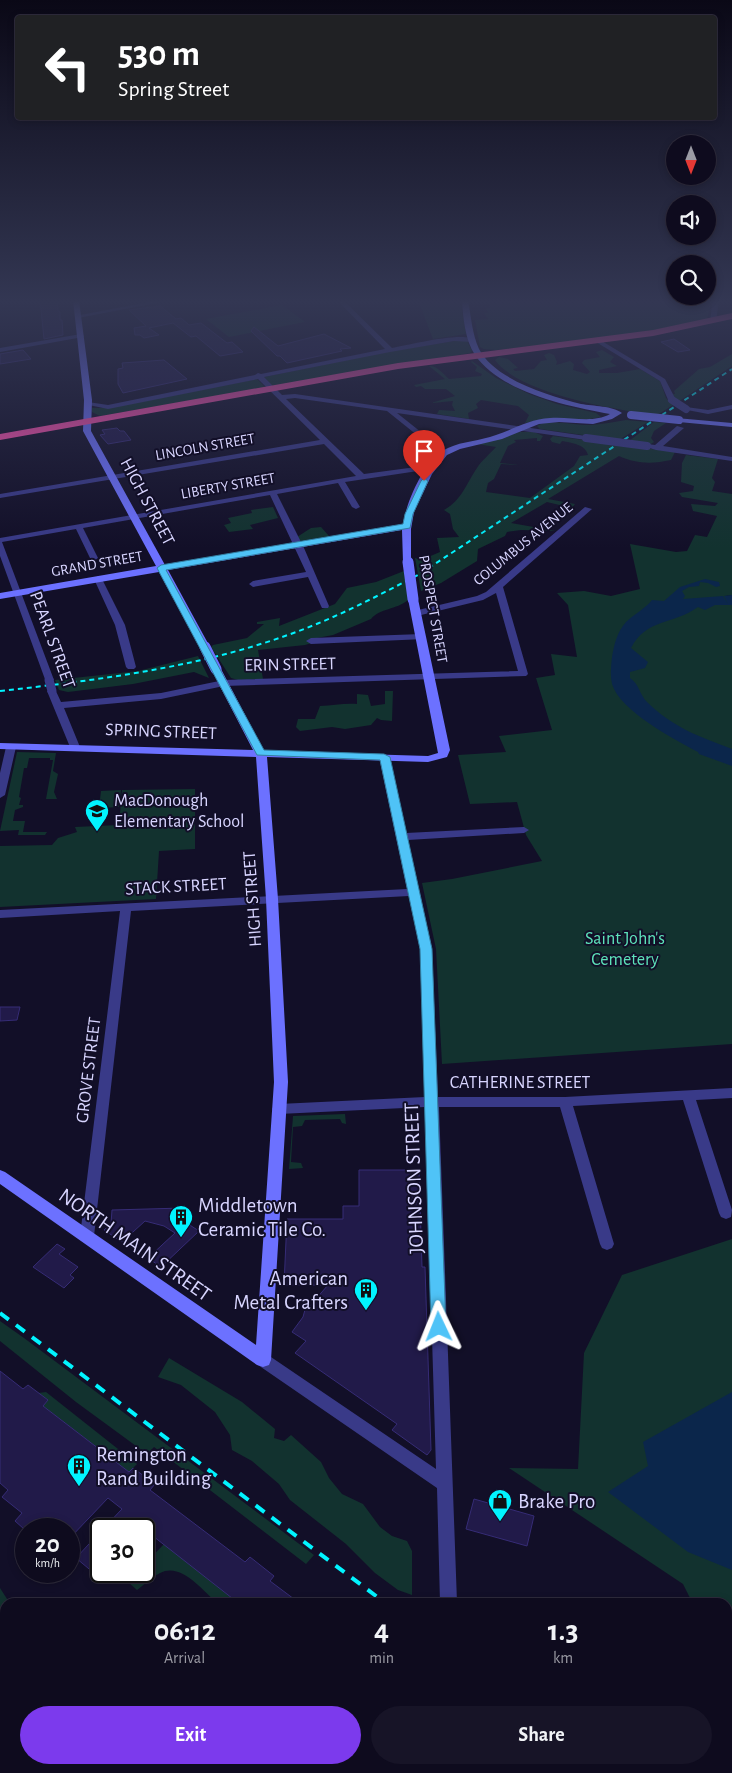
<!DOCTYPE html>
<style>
:root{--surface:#0e0b1e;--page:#171427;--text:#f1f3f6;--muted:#9b9ba4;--line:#2e2b3c;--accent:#7c3aed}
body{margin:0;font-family:"Alegreya Sans",sans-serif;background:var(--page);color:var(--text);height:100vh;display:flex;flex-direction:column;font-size:19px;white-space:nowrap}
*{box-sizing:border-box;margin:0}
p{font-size:16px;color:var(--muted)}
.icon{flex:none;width:28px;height:28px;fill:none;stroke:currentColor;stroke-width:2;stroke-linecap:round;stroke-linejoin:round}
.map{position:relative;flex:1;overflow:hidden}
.drawer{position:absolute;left:0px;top:1598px;width:732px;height:176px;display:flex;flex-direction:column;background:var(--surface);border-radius:15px 15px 0 0;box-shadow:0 2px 8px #0003,0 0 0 1px var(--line)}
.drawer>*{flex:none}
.banner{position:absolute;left:15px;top:15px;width:702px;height:105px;border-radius:5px;box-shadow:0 2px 8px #0003,0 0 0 1px var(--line);background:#202124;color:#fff;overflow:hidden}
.needle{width:32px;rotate:180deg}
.tools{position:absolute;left:666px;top:135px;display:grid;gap:10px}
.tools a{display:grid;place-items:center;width:50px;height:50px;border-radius:50%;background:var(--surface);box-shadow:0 2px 8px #0003,0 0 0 1px var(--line);font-size:25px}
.speed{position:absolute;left:15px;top:1518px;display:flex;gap:10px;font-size:25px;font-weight:700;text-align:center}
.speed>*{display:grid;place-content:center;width:65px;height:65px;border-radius:50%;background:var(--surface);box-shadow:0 2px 8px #0003,0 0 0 1px var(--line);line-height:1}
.speed small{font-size:12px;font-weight:400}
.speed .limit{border:2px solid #111;border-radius:8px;background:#fff;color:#111}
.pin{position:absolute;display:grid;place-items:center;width:42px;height:42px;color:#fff;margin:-51px -21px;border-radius:50% 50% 50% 0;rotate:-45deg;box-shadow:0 0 5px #0007}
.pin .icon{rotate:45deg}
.me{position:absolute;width:55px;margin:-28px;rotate:358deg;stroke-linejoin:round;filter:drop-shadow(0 0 4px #0008)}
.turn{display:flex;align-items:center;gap:18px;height:105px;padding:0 20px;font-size:22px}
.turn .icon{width:65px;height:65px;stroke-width:2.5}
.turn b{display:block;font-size:35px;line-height:42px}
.eta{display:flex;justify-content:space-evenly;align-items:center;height:85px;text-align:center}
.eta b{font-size:30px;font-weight:600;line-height:35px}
.primary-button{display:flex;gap:10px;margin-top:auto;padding:10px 20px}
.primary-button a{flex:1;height:58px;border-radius:30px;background:var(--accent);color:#fff;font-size:20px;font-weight:600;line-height:58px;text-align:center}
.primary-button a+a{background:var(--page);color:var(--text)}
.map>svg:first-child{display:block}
.green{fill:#12322f}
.water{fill:#0b264b}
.building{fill:#211a49;stroke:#362c76}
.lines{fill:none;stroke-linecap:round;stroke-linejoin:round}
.street{fill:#393a88;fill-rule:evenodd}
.secondary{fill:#6c71ff;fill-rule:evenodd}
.highway{fill:#ff50ae;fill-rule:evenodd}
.rail-far1{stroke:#01f4ff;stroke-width:2;stroke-dasharray:5 4;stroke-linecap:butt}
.rail{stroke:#01f4ff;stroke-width:4;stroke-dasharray:11 9;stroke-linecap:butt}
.street-bridge-far1{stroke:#393a88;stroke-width:8}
.street-bridge{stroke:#393a88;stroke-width:9}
.secondary-bridge-far1{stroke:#6c71ff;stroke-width:8}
.secondary-bridge{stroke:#6c71ff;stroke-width:11}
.route{fill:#4fc3f7;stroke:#337fa1}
.labels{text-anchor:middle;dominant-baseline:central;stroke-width:4;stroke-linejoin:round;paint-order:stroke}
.far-street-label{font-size:15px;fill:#d8d5ff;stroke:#120f28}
.street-label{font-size:18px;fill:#d8d5ff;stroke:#120f28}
.poi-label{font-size:18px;fill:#d8d5ff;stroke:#120f28;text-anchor:start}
.park-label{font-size:18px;fill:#5de3ba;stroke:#120f28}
.near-street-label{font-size:21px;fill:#d8d5ff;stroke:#120f28}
.near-poi-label{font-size:21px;fill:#d8d5ff;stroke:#120f28;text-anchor:start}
</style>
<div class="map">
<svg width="732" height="1773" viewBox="0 0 732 1773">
<rect width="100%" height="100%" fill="#120f28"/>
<path class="green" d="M 418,300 L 460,300 L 466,334 L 433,339 Z
M 489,300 L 712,300 L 707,319 C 638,336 566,342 496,350 L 484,349 L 480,347 L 475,320 L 488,319 L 484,313 L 488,313 L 486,309 L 491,307 L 487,303 Z
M 282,305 L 305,322 L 229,337 L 206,319 Z
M 461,340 L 467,341 L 472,351 L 470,353 L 273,386 L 264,377 L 392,351 Z
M 602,350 L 614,357 L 610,362 L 617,366 L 599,370 L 599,373 L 617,373 L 640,369 L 660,381 L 666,398 L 673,405 L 657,415 C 617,410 519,394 495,360 L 499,357 L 508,359 L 518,368 L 513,369 L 515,371 L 534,369 L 541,361 L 547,360 L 544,355 L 549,353 L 554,355 L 557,362 L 556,365 L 570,361 L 574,364 L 573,370 L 587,374 L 590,372 L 582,363 L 584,360 L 600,357 L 596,352 Z
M 732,354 L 732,366 L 678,402 L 672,394 L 675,394 L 674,391 L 699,369 L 710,367 Z
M 472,361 L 496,378 L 529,394 L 557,404 L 596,413 L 601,417 L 584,420 L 554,418 L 525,423 L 529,415 L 518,406 L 481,400 L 476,404 L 478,408 L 468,413 L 469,419 L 437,414 L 439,410 L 455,411 L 452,405 L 453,401 L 431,403 L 455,396 L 446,389 L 425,389 L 421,386 L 416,387 L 414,385 L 445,379 L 429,366 C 438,366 443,374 449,379 L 481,376 L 482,374 L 475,371 L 477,367 L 471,362 Z
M 257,379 L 265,387 L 264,388 L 100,416 L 92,412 L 92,408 L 109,408 Z
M 626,420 L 648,422 L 619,440 L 540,429 L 537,426 C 547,418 577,426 591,425 C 603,424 614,422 626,420 Z
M 654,422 L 666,423 L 654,431 L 651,438 L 654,442 L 651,444 L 629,441 Z
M 520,432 L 534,432 L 543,436 L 540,441 L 537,441 L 537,438 L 514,440 L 516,442 L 508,446 L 500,463 L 519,465 L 501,464 L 494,479 L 488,483 L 486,492 L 530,498 L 574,466 L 580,456 L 588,455 C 585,444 572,443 562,441 L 560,444 L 552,442 L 550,439 L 553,436 L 675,452 L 671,460 C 652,464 637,464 619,456 L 548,499 L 575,504 L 572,508 L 547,502 L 511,523 L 556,531 L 521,530 L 507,532 L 505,536 L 478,549 L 477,561 L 441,583 L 421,591 L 415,558 L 421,560 L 440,552 L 437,538 L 459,537 L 453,529 L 450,514 L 444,510 C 462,500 466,484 477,468 C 482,460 490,454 496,447 L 477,444 Z
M 686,455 L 718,459 L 712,478 L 715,482 L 712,491 L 732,494 L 732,595 L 725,596 L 730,605 L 732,605 L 732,1044 L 442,1064 L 436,949 L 422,883 L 452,879 L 542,861 L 526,835 L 517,802 L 470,804 L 458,755 L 506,752 L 499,736 L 552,730 L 536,678 L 555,675 L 551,654 L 577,657 L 568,605 L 557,593 L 584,591 L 611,596 L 640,589 L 630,544 L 676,552 L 687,551 L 695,535 L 707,537 L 717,516 L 693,511 L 691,504 L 715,506 L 718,503 L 682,497 L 679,493 L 693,491 L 694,486 L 681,482 L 682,463 Z
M 273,507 L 278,518 L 250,525 L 253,529 L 229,532 L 224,525 L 231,523 L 228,518 L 252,513 L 251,510 Z
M 321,527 L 329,536 L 300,541 L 297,537 L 311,528 Z
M 404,571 L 408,600 C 396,610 380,608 371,619 L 333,635 L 312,639 L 312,643 L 305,645 L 258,650 L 263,679 L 238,680 L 231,678 L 211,647 L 213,645 L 247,638 L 264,624 L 257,624 L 257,622 L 280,618 L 279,626 L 335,604 L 347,588 L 376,582 Z
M 198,656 L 209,678 L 194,672 L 133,684 L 68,692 L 59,690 L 55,680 L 138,671 Z
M 385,691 L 393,691 L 392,721 L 381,720 L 377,718 L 371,725 L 345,729 L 332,727 L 300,731 L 296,727 L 298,719 L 315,719 L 320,706 C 333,706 343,703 357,704 L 357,694 L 368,695 L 371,706 L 385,704 Z
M 17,752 L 56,753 L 53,771 L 58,774 L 54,792 L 57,799 L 46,799 L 53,760 L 50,760 L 50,758 L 29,758 L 27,768 L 24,768 L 19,797 L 21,798 L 19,805 L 23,805 L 23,807 L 15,810 L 13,821 L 25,821 L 23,832 L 47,832 L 45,835 L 18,835 L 19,830 L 0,831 Z
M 195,789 L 195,849 L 159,851 L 156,899 L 0,907 L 0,846 L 52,845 L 58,838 L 77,832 L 75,827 L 119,825 L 122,790 Z
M 121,790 L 119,807 L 99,808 L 101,791 Z
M 345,1114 L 346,1124 L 342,1123 L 340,1119 L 305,1120 L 302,1126 L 293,1127 L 291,1162 L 301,1163 L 303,1168 L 289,1169 L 293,1116 Z
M 732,1239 L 732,1773 L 671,1773 L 677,1769 L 728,1769 L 728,1602 L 692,1602 L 683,1584 L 509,1468 L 578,1469 L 584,1353 L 622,1275 Z
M 0,1321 L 24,1338 L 314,1555 L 306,1564 L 154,1447 L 147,1454 L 76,1402 L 0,1341 Z
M 169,1358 L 242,1402 L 275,1429 L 274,1438 L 284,1441 L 291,1435 L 321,1462 L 329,1478 L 342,1494 L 363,1504 L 380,1527 L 392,1536 L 407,1541 L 412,1551 L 412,1595 L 398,1590 L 375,1573 L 346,1544 L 290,1500 L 279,1484 L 252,1461 L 232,1450 L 230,1435 L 215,1412 L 181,1385 L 158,1377 Z
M 46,1392 L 137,1464 L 129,1472 L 43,1406 L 48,1400 L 38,1393 Z
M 164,1544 L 237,1602 L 216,1602 C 202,1590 181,1562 160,1573 C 152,1577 144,1585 137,1590 L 128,1582 L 138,1571 L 144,1571 L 144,1565 Z
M 0,1588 L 9,1602 L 5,1602 L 5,1769 L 197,1769 L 198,1773 L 0,1773 Z"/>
<path class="water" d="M 705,579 L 719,582 L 720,586 L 716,587 L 708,583 L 700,582 L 699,586 L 689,587 L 682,591 L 685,596 L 683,599 L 723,596 L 728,604 L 724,596 L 732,595 L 732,605 L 715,605 L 705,610 L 698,607 C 673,625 647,618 631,648 L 648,662 L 645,668 L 630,672 L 630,678 C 640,685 639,694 647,702 C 674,728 698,736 732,749 L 732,766 L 699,754 L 698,752 C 674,739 620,711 612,684 C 610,675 611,666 612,657 C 614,645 617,632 626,622 C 634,614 645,609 652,600 L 664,601 L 680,587 Z
M 732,1392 L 732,1570 L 688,1552 L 608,1492 L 648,1466 L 643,1442 Z
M 732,1677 L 732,1773 L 706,1773 L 707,1769 L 728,1769 L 728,1684 L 730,1678 Z"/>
<path class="building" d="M 40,300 L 57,300 L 58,311 L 60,312 L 60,320 L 62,320 L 63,335 L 44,339 Z
M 160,306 L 176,319 L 181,318 L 189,325 L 201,323 L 227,343 L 232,342 L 243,352 L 220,356 L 196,336 L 191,337 L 173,323 L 149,328 L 159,335 L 144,338 L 140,335 L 135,335 L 134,328 L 146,326 L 129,310 Z
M 254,327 L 278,346 L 324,334 L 351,348 L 340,349 L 342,351 L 287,363 L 280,356 L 277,356 L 251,331 Z
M 674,339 L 677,341 L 690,350 L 678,352 L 661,342 Z
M 23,350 L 31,359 L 0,364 L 0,354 Z
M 164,360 L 187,379 L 123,393 L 118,384 L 118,369 L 123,368 L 122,363 Z
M 117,428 L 120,431 L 124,431 L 131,440 L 108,444 L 100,435 L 105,434 L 102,430 Z
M 0,1007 L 20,1007 L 17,1020 L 0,1021 Z
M 359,1170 L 419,1170 L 422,1267 L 425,1267 L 431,1450 L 427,1455 L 392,1430 L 397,1424 L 295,1353 L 306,1341 L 292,1332 L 303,1317 L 306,1306 L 309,1307 L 328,1285 L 284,1285 L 287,1219 L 343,1219 L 343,1206 L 359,1206 Z
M 183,1208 L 182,1220 L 199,1231 L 161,1267 L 148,1258 L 175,1233 L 164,1226 L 145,1221 L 122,1242 L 104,1230 L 111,1224 L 112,1210 Z
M 57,1244 L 65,1249 L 59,1254 L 78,1267 L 70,1275 L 74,1278 L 64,1288 L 33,1267 Z
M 0,1371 L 23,1389 L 28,1385 L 48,1400 L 43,1406 L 129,1472 L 133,1468 L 155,1484 L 150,1490 L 245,1562 L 250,1557 L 274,1576 L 270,1581 L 298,1602 L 237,1602 L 144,1529 L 103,1529 L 122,1509 L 108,1498 L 69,1539 L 69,1529 L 24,1529 L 15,1521 L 22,1513 L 2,1497 L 8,1490 L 0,1483 Z
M 474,1499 L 534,1516 L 527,1546 L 466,1529 Z
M 101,1531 L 101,1579 L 76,1558 Z"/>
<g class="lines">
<path class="street" d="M 160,300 L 172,300 L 78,318 L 75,316 Z
M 337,300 L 343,300 L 392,348 C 409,345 463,331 476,340 L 473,342 L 454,341 L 390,352 L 264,377 L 282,395 L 295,394 L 586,436 L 590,438 L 586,440 L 397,413 L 446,452 L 447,454 L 443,456 L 387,411 L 295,398 L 286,399 L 364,474 L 431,465 L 435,467 L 431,469 L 345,482 L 360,507 L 356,509 L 352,507 L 338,483 L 277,494 L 304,548 L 329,606 L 328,608 L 322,608 L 321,606 L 308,577 L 253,587 L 249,584 L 253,581 L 306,572 L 270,495 L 83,528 L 98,558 L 94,561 L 90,558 L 76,529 L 2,542 L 54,680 L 49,683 L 46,682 L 0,556 L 0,538 L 356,476 L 324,444 L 0,498 L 0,494 L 320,440 L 258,379 L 108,409 L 84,404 L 88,402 L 108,405 L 255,375 L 258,373 L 261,374 L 385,349 Z
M 713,300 L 719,300 L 716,321 L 713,323 L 710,321 Z
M 81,334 L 84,336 L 83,337 L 0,352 L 0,348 Z
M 596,340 L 600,340 L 665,379 L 676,400 L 675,402 L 669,402 L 660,381 L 596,342 Z
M 732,405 L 732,409 L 708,414 L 682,409 L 686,407 L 708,410 Z
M 677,426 L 684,428 L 663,446 L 732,457 L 732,461 L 656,450 L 643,446 L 647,444 L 655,445 Z
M 585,507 L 592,509 L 503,587 L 528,674 L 526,676 L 224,686 L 161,699 L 64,708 L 80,747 L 75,750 L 70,747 L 47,691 L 52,688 L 55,689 L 61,702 L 161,693 L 224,680 L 518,671 L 496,593 L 483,600 L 417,616 L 413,613 L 414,611 L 477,596 L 486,592 Z
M 98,576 L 102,579 L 125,625 L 136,667 L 134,669 L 128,669 L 126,667 L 115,625 L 94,579 Z
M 422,634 L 425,635 L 425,639 L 311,644 L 306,641 L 311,638 Z
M 11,744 L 16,747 L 5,795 L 0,798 L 0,773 L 6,747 Z
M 384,754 L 389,757 L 406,833 L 524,827 L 529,830 L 524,833 L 408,840 L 432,949 L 438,1097 L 565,1097 L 732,1088 L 732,1098 L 696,1100 L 732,1210 L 731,1217 L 726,1219 L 721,1217 L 719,1213 L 683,1100 L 573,1106 L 614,1244 L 612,1248 L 607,1250 L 602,1248 L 600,1244 L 560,1107 L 439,1107 L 457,1602 L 440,1602 L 437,1488 L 258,1365 L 255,1360 L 258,1355 L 263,1353 L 268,1355 L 436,1469 L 425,1107 L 279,1114 L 274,1112 L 272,1109 L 274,1106 L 279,1104 L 425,1097 L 420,949 L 409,896 L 131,911 L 94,1236 L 92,1240 L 87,1242 L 82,1240 L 80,1236 L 120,911 L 0,918 L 0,910 L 407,889 L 379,757 Z"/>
<path class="secondary" d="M 73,300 L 79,300 L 92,400 L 91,431 L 165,565 L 403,524 C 407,500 425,458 448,448 C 463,441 480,441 496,435 C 514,429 530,419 550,418 C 569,416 592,424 610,414 C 567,406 502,393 475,355 C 465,340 463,317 462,300 L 468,300 C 471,316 472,334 479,349 C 495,380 550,396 581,404 C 593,406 613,406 622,413 L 612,419 L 593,424 L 559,422 L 539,424 L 502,439 L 460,449 L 447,455 L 432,474 L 414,512 L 411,529 L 411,564 L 405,564 L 403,562 L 402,530 L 168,570 L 210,647 L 205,650 L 200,647 L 159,572 L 0,599 L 0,593 L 156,566 L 83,431 L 84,400 Z
M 676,418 L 732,423 L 732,427 L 679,422 L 676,422 Z
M 413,596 L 418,599 L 450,750 L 447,757 L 428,762 L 267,757 L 278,899 L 288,1082 L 271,1360 L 269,1365 L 263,1367 L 257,1365 L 0,1184 L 0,1170 L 5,1172 L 256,1345 L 274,1082 L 266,899 L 256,757 L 0,749 L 0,743 L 253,750 L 211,669 L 216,666 L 221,669 L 264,751 L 428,756 L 438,753 L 408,599 Z"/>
<path class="highway" d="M 732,313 L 732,319 L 653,336 L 398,369 L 0,440 L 0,434 L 398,363 L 653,330 Z"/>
<path class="rail-far1" d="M 0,691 C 108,679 218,665 319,623 C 353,609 385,592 418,575 L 732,369"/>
<path class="rail" d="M 0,1313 L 384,1602
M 606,1769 L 611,1773"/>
<path class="street-bridge-far1" d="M 672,400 L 686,409
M 586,438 L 647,446"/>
<path class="street-bridge" d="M 49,680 L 52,691"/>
<path class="secondary-bridge-far1" d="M 631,415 L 679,420"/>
<path class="secondary-bridge" d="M 408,562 L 413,599
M 205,647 L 216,669"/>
</g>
<linearGradient id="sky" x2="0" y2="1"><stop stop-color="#0a0816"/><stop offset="0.55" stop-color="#333753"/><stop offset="1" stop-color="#333753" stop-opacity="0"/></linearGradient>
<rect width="732" height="548" fill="url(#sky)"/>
<path class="route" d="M 424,478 L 428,481 L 413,514 L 410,528 L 166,570 L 264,750 L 384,754 L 390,757 L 432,949 L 446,1327 L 444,1332 L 439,1333 L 433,1332 L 431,1327 L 420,949 L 380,760 L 257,755 L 157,568 L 161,565 L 403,524 L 405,514 L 421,481 Z"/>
<defs>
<g id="school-pin" transform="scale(1.25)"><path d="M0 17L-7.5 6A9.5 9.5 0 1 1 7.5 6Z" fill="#01f4ff" stroke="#120f28"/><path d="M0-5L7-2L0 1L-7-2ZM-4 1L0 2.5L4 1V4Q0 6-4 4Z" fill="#111"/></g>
<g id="building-pin" transform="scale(1.25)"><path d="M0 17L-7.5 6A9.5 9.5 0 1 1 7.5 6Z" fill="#01f4ff" stroke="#120f28"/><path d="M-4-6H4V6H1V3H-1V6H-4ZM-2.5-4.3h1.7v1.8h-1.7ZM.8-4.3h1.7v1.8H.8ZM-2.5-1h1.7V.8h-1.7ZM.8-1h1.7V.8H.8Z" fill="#111"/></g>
<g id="shop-pin" transform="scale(1.25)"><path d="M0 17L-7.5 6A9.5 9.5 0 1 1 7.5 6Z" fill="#01f4ff" stroke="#120f28"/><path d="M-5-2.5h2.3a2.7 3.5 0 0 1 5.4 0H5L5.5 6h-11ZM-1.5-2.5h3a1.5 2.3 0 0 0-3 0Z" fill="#111"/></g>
</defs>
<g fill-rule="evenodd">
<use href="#school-pin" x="97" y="811"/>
<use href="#building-pin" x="181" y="1217"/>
<use href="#building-pin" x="366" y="1290"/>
<use href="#building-pin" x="79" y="1466"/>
<use href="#shop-pin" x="500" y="1501"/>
</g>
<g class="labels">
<g class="far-street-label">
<text transform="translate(205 447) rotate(-10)">LINCOLN STREET</text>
<text transform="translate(228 486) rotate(-10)">LIBERTY STREET</text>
<text transform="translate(523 544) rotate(-39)">COLUMBUS AVENUE</text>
<text transform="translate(97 564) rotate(-10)">GRAND STREET</text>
<text transform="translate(433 609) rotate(80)">PROSPECT STREET</text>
</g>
<g class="street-label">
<text transform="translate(147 502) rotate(62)">HIGH STREET</text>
<text transform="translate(52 640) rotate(70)">PEARL STREET</text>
<text transform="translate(290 665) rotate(-1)">ERIN STREET</text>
<text transform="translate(161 732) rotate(2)">SPRING STREET</text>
<text transform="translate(176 887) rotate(-3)">STACK STREET</text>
<text transform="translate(253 899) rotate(-94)">HIGH STREET</text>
<text transform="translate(89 1070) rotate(-83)">GROVE STREET</text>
<text x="520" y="1083">CATHERINE STREET</text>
</g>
<g class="poi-label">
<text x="114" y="801">MacDonough<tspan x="114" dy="21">Elementary School</tspan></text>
</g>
<g class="park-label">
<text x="625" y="939">Saint John's<tspan x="625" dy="21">Cemetery</tspan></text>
</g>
<g class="near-street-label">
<text transform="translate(414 1178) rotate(-92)">JOHNSON STREET</text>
<text transform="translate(135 1245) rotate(35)">NORTH MAIN STREET</text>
</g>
<g class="near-poi-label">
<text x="198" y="1205">Middletown<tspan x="198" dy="24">Ceramic Tile Co.</tspan></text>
<text x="348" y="1278" text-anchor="end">American<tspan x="348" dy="24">Metal Crafters</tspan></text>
<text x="96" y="1454">Remington<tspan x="96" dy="24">Rand Building</tspan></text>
<text x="518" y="1501">Brake Pro</text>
</g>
</g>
</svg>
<div class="tools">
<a><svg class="needle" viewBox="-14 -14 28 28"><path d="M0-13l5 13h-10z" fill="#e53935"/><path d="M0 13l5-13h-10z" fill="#9b9ba4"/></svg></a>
<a><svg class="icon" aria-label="sound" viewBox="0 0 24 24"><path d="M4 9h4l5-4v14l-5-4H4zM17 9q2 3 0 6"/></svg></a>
<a><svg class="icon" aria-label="search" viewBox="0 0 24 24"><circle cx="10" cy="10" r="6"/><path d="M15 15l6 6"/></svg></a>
</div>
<div class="speed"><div>20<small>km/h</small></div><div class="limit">30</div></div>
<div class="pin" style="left:424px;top:481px;background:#d93025"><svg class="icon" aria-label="arrive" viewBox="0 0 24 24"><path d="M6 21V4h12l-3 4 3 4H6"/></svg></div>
<svg class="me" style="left:439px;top:1327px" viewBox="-20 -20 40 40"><path d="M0-17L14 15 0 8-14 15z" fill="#4fc3f7" stroke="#fff" stroke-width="4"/></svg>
<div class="banner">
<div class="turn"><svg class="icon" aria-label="left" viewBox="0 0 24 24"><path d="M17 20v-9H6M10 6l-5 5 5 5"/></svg><div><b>530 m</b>Spring Street</div></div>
</div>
<section class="drawer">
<div class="eta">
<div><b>06:12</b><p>Arrival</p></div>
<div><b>4</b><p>min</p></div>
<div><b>1.3</b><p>km</p></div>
</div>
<div class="primary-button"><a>Exit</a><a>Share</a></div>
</section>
</div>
